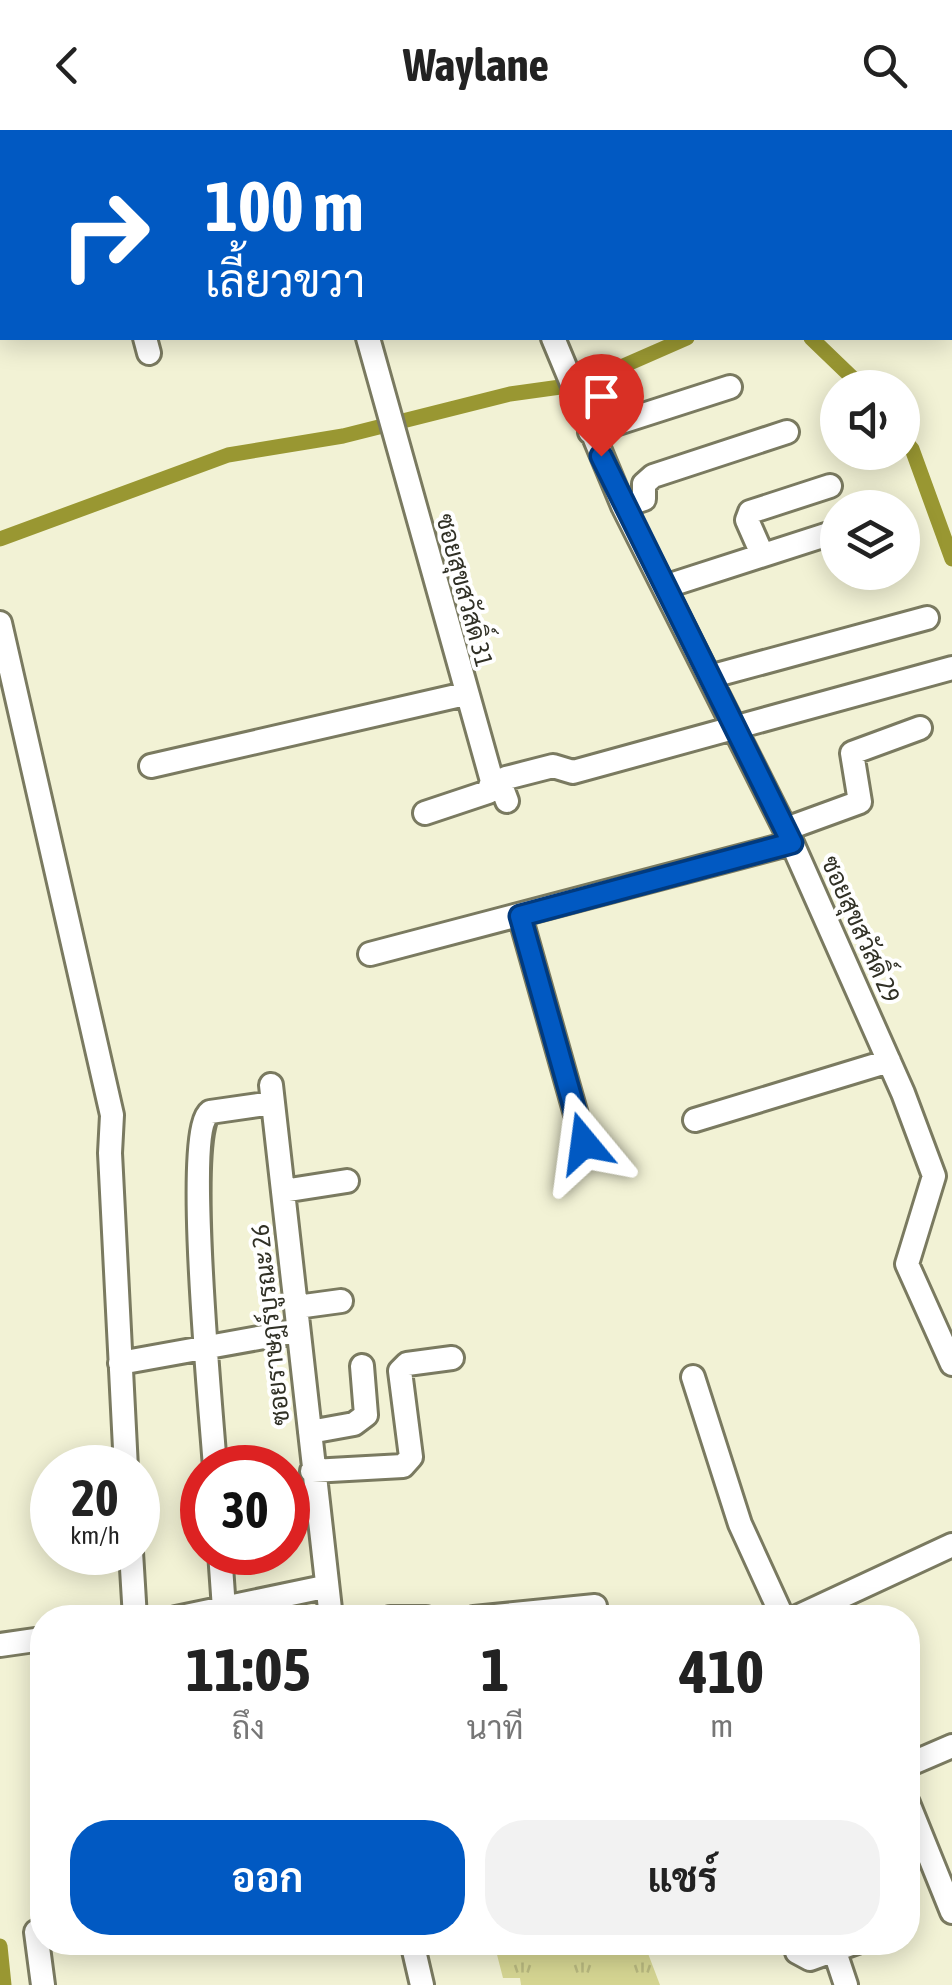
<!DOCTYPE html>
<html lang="th">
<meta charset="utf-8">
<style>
:root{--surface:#fff;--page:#f2f2f2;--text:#222;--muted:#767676;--accent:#0159c2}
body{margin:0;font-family:"Asap Condensed",Sarabun,sans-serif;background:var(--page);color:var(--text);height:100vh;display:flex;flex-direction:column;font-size:38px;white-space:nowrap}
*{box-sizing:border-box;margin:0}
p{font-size:32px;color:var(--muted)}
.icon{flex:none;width:55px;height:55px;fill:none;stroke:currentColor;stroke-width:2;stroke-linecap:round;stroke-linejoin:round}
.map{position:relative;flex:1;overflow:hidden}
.drawer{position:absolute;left:30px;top:1475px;width:890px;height:350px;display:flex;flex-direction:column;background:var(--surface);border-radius:40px;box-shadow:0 5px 25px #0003}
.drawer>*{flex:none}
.top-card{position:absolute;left:0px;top:0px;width:952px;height:210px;box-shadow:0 5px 25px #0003;background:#0159c2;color:#fff;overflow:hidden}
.buttons{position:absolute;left:820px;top:240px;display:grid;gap:20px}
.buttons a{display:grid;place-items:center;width:100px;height:100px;border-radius:50%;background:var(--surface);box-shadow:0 5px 25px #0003;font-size:50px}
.speed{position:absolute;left:30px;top:1315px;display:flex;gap:20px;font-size:50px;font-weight:700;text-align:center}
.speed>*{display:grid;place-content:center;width:130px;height:130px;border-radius:50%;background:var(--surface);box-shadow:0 5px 25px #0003;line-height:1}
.speed small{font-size:25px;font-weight:400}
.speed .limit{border:15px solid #d22;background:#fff;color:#111}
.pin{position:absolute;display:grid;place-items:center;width:85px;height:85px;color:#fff;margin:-102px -42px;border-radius:50% 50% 50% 0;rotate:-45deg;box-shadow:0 0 10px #0007}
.pin .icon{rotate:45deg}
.me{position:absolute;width:110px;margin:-55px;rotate:344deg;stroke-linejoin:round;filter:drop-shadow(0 0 8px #0008)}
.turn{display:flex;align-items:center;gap:35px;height:210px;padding:0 40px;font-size:45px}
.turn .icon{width:130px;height:130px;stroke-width:2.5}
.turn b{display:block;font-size:70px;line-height:85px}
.eta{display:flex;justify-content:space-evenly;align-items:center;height:170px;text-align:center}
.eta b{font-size:60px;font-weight:700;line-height:70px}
.cta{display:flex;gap:20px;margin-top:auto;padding:20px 40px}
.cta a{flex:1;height:115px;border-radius:40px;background:var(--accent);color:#fff;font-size:40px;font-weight:700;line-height:115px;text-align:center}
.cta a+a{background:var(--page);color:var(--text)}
header{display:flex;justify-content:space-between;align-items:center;height:130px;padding:0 40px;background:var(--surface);font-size:45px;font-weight:700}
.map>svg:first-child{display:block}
.grass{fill:url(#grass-tufts)}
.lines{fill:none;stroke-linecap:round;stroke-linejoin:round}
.canal{stroke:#999732;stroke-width:15}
.minor-casing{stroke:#7a7a60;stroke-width:28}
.major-casing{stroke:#fff;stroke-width:35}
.minor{stroke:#fff;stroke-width:22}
.major{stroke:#c9c893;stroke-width:30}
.route-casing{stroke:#013a7e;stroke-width:25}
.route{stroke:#0159c2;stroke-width:18}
.labels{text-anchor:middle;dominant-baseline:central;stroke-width:8;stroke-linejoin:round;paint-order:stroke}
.street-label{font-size:25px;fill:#303025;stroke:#fff}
</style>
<header><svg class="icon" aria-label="back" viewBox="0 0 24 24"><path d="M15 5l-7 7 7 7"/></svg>Waylane<svg class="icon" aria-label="search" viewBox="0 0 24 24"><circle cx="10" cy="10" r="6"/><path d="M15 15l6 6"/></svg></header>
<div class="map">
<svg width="952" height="1855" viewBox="0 0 952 1855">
<defs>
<pattern id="grass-tufts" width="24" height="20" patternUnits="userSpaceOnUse" patternTransform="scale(2.5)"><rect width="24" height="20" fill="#d5d592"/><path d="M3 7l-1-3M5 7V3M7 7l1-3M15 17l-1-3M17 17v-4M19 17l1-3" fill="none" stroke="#b7b77e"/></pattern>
</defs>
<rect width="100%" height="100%" fill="#f2f2d5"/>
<path class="grass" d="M 494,1813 L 644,1813 L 660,1855 L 521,1855 L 520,1848 L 503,1848 Z"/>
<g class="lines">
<path class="canal" d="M 757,0 L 758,2
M 811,208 L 863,258
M 902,307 L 912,319 L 952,429
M 0,409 L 228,325 L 343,306 L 510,264 L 582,254 L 687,208
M 0,1816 L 4,1855"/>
<g class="minor-casing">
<path id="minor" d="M 15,0 L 16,2
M 154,0 L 154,2
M 486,0 L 487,2
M 623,0 L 623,2
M 866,0 L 867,2
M 145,208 L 149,223
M 368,208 L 492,651 L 488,662 L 425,683
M 553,208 L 623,376 L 792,713 L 903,963 L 934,1046 L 907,1134 L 952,1234
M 590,302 L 730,257
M 623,376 L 644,369 L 644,354 L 653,346 L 787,302
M 762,424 L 747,390 L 750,382 L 830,356
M 664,457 L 838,401
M 0,493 L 112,985 L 110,1023 L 126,1338
M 709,547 L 927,488
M 151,636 L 465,564
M 507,671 L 501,655 L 506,648 L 553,636 L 573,642 L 952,538
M 786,699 L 860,672 L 852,623 L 920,598
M 520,786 L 584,1013
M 370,824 L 792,713
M 271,955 L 331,1488
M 695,990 L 889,931
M 283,1061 L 347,1051
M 297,1177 L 341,1171
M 120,1233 L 297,1201
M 693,1247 L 740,1394 L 783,1488
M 310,1302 L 354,1294 L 366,1285 L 362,1236
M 215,1338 C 212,1289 183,1001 210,982 L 273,973
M 312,1341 L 403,1336 L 411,1327 L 400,1241 L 407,1234 L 452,1228
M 131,1422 L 135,1488
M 220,1422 L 224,1479
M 176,1488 L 324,1457
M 390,1488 L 426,1488
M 474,1488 L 595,1476
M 795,1488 L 952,1415
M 0,1515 L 42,1509
M 908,1635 L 952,1616
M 908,1673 L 952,1782
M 36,1802 L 43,1855
M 412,1812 L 422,1855
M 794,1812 L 797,1822 L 810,1829 L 857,1812
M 835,1822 L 846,1855"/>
</g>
<g class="major-casing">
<path id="major" d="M 883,2 L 902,0
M 950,37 L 952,37
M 0,102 L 2,101
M 0,135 L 2,134"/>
</g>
<use href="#minor" class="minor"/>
<use href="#major" class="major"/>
</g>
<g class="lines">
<g class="route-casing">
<path id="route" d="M 584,1013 L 520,786 L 792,713 L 601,326"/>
</g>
<use href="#route" class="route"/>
</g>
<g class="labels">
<g class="street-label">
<text transform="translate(465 460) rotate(75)">ซอยสุขสวัสดิ์ 31</text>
<text transform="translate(861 799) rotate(66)">ซอยสุขสวัสดิ์ 29</text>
<text transform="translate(270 1195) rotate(-96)">ซอยราษฎร์บูรณะ 26</text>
</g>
</g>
</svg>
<div class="buttons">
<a><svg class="icon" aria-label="sound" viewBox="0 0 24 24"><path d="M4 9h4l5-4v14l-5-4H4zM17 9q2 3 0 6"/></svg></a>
<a><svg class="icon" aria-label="layers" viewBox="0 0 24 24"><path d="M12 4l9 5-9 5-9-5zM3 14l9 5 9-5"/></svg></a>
</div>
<div class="speed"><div>20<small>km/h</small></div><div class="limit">30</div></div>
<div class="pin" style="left:601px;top:326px;background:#d93025"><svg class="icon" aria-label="arrive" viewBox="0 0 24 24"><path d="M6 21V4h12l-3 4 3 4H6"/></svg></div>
<svg class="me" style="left:584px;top:1013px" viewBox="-20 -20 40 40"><path d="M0-17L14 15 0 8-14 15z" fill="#0159c2" stroke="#fff" stroke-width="4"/></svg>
<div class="top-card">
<div class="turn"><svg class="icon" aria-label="right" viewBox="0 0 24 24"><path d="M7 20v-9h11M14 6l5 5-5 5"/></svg><div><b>100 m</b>เลี้ยวขวา</div></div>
</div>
<section class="drawer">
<div class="eta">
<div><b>11:05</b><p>ถึง</p></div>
<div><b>1</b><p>นาที</p></div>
<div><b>410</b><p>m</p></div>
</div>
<div class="cta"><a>ออก</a><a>แชร์</a></div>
</section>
</div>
